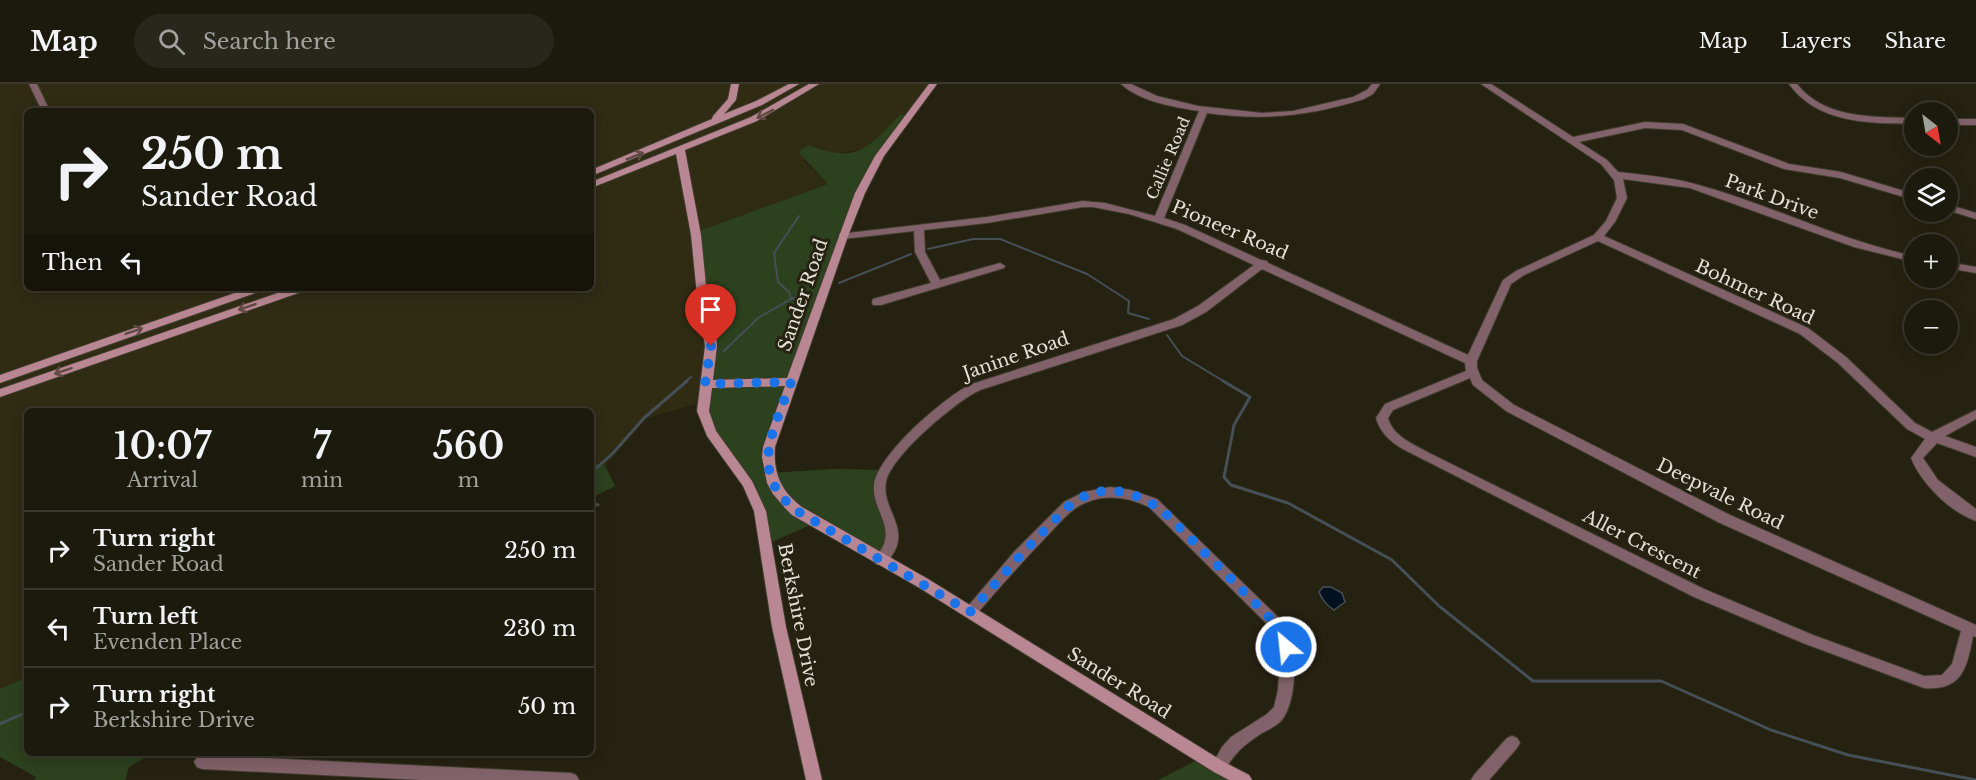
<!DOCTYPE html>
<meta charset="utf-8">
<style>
:root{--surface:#1c1a0d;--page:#29271b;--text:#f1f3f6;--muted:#a0a19d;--line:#3a382e}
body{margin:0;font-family:"Libre Baskerville",serif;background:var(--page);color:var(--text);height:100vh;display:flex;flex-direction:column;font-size:22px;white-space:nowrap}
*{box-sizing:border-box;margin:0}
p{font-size:20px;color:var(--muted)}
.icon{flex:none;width:33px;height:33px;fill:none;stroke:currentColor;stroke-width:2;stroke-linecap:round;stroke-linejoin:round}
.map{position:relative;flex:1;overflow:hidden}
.details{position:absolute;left:24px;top:324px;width:570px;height:348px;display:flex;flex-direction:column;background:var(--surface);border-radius:9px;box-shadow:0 3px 15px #0003,0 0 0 2px var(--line)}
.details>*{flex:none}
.hud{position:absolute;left:24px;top:24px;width:570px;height:183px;border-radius:9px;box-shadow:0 3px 15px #0003,0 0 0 2px var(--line);background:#1c1a0d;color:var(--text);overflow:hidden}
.needle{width:39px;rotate:149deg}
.fabs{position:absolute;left:1904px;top:18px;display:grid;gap:12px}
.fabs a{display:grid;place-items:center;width:54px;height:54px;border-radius:50%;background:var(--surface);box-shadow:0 3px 15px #0003,0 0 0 2px var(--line);font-size:30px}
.pin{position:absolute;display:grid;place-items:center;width:51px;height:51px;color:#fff;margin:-62px -26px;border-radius:50% 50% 50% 0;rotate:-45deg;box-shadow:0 0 6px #0007}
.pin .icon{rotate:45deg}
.me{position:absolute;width:66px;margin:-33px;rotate:332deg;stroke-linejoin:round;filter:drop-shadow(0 0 4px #0008)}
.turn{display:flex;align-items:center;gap:21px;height:126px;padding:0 18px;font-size:27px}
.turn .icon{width:78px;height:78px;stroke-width:2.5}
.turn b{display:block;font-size:42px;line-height:51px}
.then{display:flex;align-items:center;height:57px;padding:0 18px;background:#0003;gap:12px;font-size:22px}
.eta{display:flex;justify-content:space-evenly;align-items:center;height:102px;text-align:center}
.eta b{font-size:36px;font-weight:600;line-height:42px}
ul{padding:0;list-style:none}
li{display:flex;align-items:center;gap:18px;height:78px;padding:0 18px;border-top:2px solid var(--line)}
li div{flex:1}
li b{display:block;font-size:22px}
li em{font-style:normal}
header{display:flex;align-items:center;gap:36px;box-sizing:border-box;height:84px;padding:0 30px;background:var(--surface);border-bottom:2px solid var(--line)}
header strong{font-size:28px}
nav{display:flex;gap:33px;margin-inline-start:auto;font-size:21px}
.search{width:420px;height:54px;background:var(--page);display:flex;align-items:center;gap:15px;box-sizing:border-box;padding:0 21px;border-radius:33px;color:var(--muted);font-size:22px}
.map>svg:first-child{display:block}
.built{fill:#302b13;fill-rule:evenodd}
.green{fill:#2c411e}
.water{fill:#01111f;stroke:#454f56;stroke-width:1.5}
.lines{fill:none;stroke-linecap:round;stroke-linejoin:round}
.stream-far1{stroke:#454f56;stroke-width:2}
.stream{stroke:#454f56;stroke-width:3}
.street-casing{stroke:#403d2d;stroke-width:2}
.secondary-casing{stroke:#403d2d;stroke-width:2}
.street{fill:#82626a;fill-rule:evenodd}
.secondary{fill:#b98793;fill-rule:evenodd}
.oneway{stroke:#614a45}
.route{stroke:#1a73e8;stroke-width:10;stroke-dasharray:0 18}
.labels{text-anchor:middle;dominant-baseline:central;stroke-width:6;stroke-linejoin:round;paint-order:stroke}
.far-street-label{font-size:15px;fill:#e3e1d6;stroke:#262211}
.street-label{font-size:18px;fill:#e3e1d6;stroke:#262211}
</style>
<header>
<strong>Map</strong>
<div class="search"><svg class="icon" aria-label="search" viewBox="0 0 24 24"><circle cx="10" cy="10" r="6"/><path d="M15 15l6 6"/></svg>Search here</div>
<nav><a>Map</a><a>Layers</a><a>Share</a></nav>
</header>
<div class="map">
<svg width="1976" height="696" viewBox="0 0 1976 696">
<rect width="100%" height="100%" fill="#262211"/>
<path class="built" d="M 0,0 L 934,0 L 911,33 L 901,30 L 871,60 L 863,65 L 835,70 L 810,61 L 804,77 L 828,100 L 696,148 L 711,250 L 703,318 L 647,334 L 605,382 L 591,380 L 591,327 L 27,327 L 27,593 L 0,605 ZM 27,27 L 591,27 L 591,204 L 27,204 Z"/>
<path class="green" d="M 901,30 L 911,33 L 872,86 L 772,352 L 770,389 L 832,385 L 885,386 L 881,393 L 889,436 L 881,476 L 817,438 L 765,461 L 759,428 L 705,335 L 709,282 L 696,148 L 828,100 L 798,68 L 809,61 C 858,81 868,63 901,30 Z
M 593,379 L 605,382 L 615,402 L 593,413 L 595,426 L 591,427 Z
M 27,593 L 27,669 L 153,669 L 129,683 L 125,696 L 34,696 L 36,693 L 0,673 L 0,605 Z
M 1203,673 L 1245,696 L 1158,696 Z"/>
<path class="water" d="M 1323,503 L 1331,503 L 1342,509 L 1345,518 L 1334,526 C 1328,523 1321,514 1319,508 Z"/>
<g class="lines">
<path class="stream-far1" d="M 928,165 L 973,155 L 1000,155 L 1087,190 L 1129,217 L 1128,229 L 1149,235
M 839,199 L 911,170
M 791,215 L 805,211
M 1167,251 L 1182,272 L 1225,298
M 724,267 L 758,234 L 791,215 L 789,208 L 778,198 L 774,169 L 799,132
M 685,298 L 691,293"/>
<path class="stream" d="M 1223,297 L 1250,313 L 1234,341 L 1224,393 L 1231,401 L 1288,419 L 1392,476 L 1439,522 L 1533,597 L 1661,597 L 1771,646 L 1848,671 L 1976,696
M 591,389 L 613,369 L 644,334 L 687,297
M 591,418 L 598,421
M 0,640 L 27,628"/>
<g class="street-casing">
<path id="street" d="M 29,0 L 37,0 L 50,27 L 42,27 Z
M 1121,0 L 1131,0 L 1157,12 L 1198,22 L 1262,29 L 1293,27 L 1353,13 L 1367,6 L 1372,0 L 1380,0 L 1373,10 L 1364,15 C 1309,32 1264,37 1207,29 L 1164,134 L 1185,141 L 1261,176 L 1267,177 L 1268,179 L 1468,271 L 1503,196 L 1516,187 L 1594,151 L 1606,137 L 1617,114 L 1614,96 L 1601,80 L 1481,0 L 1491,0 L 1573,53 L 1645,38 L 1683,40 L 1789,80 L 1841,88 L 1914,110 L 1914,116 L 1840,94 L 1784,85 L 1682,46 L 1645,44 L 1579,58 L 1607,76 L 1618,88 C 1644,91 1670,93 1695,100 C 1770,120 1838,156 1914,172 L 1914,178 L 1854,163 L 1690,104 L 1623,95 L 1627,114 L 1615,138 L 1604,152 L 1808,244 L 1846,273 L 1915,339 L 1932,348 L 1976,326 L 1976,335 L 1945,352 L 1976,363 L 1976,373 L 1937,359 L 1923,374 L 1938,396 L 1976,425 L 1976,437 C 1950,428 1921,399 1911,374 L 1925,355 L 1907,345 L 1838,279 L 1800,250 L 1598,157 L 1524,191 L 1511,200 L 1477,277 L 1477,284 L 1482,296 L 1514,321 L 1730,431 L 1976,541 L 1976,553 L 1973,552 C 1967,584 1962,607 1924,604 L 1803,559 L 1694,513 L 1401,364 C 1389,356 1380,348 1376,334 L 1385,320 L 1466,287 L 1465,279 L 1262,185 L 1206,228 L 1182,241 L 980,306 C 956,317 891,372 886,398 C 881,426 912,444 891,473 C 886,479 884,483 876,480 L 874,476 C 878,469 884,464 885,456 C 889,437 872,421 874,402 C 876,372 945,312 972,300 L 1174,235 L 1198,222 L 1254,181 L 1177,145 L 1129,130 L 1093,123 L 1083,123 L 987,139 L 924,146 L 925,168 L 940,196 L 1000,179 L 1005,182 L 1004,184 L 881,221 L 873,221 L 872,218 L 873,215 L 931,199 L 915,168 L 914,147 L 843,155 L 839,154 L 839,150 L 987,133 L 1083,117 L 1105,119 L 1155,132 L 1199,27 C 1174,23 1141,18 1121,0 ZM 1470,294 L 1473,301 L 1506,327 L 1720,439 L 1961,547 L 1952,580 L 1942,591 L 1924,592 L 1813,551 L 1704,505 L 1429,369 C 1414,360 1393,353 1388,334 L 1393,326 Z
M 1789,0 L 1797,0 C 1824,35 1874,33 1914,34 L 1914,40 C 1869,39 1818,40 1789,0 Z
M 1947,35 L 1976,35 L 1976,41 L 1947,41 Z
M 1947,120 L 1976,129 L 1976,135 L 1947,126 Z
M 1947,178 L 1976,183 L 1976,189 L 1947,184 Z
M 1110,403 L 1131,406 L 1157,415 L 1277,532 C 1283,541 1288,550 1291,561 C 1297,580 1295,621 1281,637 C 1276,642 1268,646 1262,649 C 1245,660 1233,670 1224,688 L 1219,690 L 1214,688 L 1211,683 L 1222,663 L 1231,653 L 1267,630 L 1274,623 L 1278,606 L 1280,578 L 1277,561 L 1267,540 L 1149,423 C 1130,414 1110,410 1090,417 C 1071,423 1060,439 1047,452 C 1022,478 998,505 975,532 L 970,534 L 965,532 L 963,528 L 1014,468 L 1064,418 L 1084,408 Z
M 1512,652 L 1517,654 L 1520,659 L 1517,664 L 1489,696 L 1471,696 L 1474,691 L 1507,654 Z
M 202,671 L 571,689 L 576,691 L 579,696 L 422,696 L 202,685 L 197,683 L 194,678 L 197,673 Z"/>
</g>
<g class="secondary-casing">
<path id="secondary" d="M 731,0 L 739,0 L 736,16 L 724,30 L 756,17 L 789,0 L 799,0 L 762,21 L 591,92 L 591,86 L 712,35 L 713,32 L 728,15 Z
M 809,0 L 819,0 L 757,37 L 685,66 L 701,151 L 707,211 L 716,251 L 717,262 L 713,296 L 787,294 L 855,109 L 875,72 L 929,0 L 937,0 L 884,72 L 865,109 L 848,152 L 775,363 C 773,389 781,407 802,423 L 928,495 L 1224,678 L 1249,691 L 1252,696 L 1229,696 L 1214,688 L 918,503 L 792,431 L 785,424 L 773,410 L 767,399 L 762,373 L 763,363 L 785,302 L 712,304 L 709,327 L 716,347 L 752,397 L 766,427 L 786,543 L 822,696 L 806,696 L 772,543 L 754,427 L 743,402 L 707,352 L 697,327 L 705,262 L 697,211 L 691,151 L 676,70 L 591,104 L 591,98 L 751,33 Z
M 249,204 L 265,204 L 264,206 L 0,299 L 0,291 Z
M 292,204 L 308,204 L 307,206 L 0,313 L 0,305 Z"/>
</g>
<use href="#street" class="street"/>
<use href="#secondary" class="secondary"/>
</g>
<defs><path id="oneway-shaft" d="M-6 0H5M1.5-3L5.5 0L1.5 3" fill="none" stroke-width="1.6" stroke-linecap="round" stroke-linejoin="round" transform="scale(1.5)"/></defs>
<g class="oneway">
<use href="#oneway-shaft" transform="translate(765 30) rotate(153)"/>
<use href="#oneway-shaft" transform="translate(635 72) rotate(-22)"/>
<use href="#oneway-shaft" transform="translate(247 223) rotate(161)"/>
<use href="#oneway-shaft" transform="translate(134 247) rotate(-19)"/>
<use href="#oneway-shaft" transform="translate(63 287) rotate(161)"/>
</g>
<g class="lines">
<path class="route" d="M 711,262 L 705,300 L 791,298 C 774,346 747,389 797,427 L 970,528 C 995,500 1019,472 1045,446 C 1057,434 1068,420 1083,413 C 1111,399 1143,411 1165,429 L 1272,536 L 1281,548 L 1286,563"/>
</g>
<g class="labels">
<g class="far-street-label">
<text transform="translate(1168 74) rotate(-67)">Callie Road</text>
</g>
<g class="street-label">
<text transform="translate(1772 113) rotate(20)">Park Drive</text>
<text transform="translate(1230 146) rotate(23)">Pioneer Road</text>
<text transform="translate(1755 208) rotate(25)">Bohmer Road</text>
<text transform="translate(803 211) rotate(-71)">Sander Road</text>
<text transform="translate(1016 272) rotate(-19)">Janine Road</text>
<text transform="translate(1720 410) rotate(26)">Deepvale Road</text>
<text transform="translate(1642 460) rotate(27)">Aller Crescent</text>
<text transform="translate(798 531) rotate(79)">Berkshire Drive</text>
<text transform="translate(1119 599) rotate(32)">Sander Road</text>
</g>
</g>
</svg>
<div class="fabs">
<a><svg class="needle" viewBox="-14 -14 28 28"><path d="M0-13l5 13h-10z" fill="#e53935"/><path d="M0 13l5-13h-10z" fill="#a0a19d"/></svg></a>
<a><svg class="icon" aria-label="layers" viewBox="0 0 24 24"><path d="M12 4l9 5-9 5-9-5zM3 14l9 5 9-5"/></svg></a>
<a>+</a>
<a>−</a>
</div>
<div class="pin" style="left:711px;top:262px;background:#d93025"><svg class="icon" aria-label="arrive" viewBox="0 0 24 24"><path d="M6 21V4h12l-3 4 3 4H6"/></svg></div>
<svg class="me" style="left:1286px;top:563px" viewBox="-20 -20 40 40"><circle r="17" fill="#1a73e8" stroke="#fff" stroke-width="3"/><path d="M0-11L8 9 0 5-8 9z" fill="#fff"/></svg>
<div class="hud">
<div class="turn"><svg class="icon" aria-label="right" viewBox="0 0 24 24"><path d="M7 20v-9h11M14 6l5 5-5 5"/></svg><div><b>250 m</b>Sander Road</div></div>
<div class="then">Then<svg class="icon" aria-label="left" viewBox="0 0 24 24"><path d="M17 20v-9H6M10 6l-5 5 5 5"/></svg></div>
</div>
<section class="details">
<div class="eta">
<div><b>10:07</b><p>Arrival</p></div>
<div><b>7</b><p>min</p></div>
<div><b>560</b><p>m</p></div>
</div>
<ul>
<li><svg class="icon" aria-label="right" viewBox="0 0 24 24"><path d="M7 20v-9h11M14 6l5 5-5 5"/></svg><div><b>Turn right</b><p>Sander Road</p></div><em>250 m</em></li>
<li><svg class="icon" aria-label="left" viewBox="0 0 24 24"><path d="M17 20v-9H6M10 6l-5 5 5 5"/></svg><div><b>Turn left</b><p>Evenden Place</p></div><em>230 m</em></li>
<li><svg class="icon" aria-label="right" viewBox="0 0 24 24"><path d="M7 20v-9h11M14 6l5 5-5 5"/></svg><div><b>Turn right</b><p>Berkshire Drive</p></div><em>50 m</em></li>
</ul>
</section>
</div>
